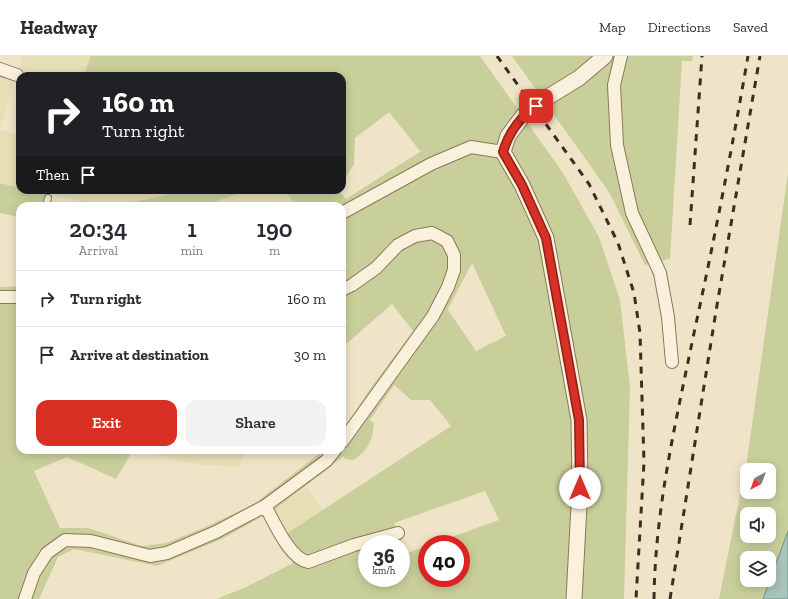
<!DOCTYPE html>
<style>
:root{--surface:#fff;--page:#f2f2f3;--text:#2b2b33;--muted:#7c7c81;--line:#e1e1e2;--accent:#d93025}
body{margin:0;font-family:"Zilla Slab",serif;background:var(--page);color:var(--text);height:100vh;display:flex;flex-direction:column;font-size:15px;white-space:nowrap}
*{box-sizing:border-box;margin:0}
p{font-size:13px;color:var(--muted)}
.icon{flex:none;width:22px;height:22px;fill:none;stroke:currentColor;stroke-width:2;stroke-linecap:round;stroke-linejoin:round}
.map{position:relative;flex:1;overflow:hidden}
.side{position:absolute;left:16px;top:146px;width:330px;height:252px;display:flex;flex-direction:column;background:var(--surface);border-radius:12px;box-shadow:0 2px 10px #0003}
.side>*{flex:none}
.hud{position:absolute;left:16px;top:16px;width:330px;height:122px;border-radius:12px;box-shadow:0 2px 10px #0003;background:#202124;color:#fff;overflow:hidden}
.needle{width:26px;rotate:221deg}
.controls{position:absolute;left:740px;top:407px;display:grid;gap:8px}
.controls a{display:grid;place-items:center;width:36px;height:36px;border-radius:8px;background:var(--surface);box-shadow:0 2px 10px #0003;font-size:20px}
.speed{position:absolute;left:358px;top:479px;display:flex;gap:8px;font-size:20px;font-weight:700;text-align:center}
.speed>*{display:grid;place-content:center;width:52px;height:52px;border-radius:50%;background:var(--surface);box-shadow:0 2px 10px #0003;line-height:1}
.speed small{font-size:10px;font-weight:400}
.speed .limit{border:6px solid #d22;background:#fff;color:#111}
.pin{position:absolute;display:grid;place-items:center;width:34px;height:34px;color:#fff;margin:-17px;border-radius:8px;box-shadow:0 2px 6px #0006}
.me{position:absolute;width:44px;margin:-22px;rotate:0deg;stroke-linejoin:round;filter:drop-shadow(0 0 3px #0008)}
.turn{display:flex;align-items:center;gap:14px;height:84px;padding:0 20px;font-size:18px}
.turn .icon{width:52px;height:52px;stroke-width:2.5}
.turn b{display:block;font-size:28px;line-height:34px}
.then{display:flex;align-items:center;height:38px;padding:0 20px;background:#0003;gap:8px;font-size:15px}
.eta{display:flex;justify-content:space-evenly;align-items:center;height:68px;text-align:center}
.eta b{font-size:24px;font-weight:600;line-height:28px}
.button{display:flex;gap:8px;margin-top:auto;padding:8px 20px}
.button a{flex:1;height:46px;border-radius:12px;background:var(--accent);color:#fff;font-size:16px;font-weight:600;line-height:46px;text-align:center}
.button a+a{background:var(--page);color:var(--text)}
ul{padding:0;list-style:none}
li{display:flex;align-items:center;gap:12px;height:56px;padding:0 20px;border-top:1px solid var(--line)}
li div{flex:1}
li b{display:block;font-size:15px}
li em{font-style:normal}
header{display:flex;align-items:center;gap:24px;box-sizing:border-box;height:56px;padding:0 20px;background:var(--surface);border-bottom:1px solid var(--line)}
header strong{font-size:19px}
nav{display:flex;gap:22px;margin-inline-start:auto;font-size:14px}
.map>svg:first-child{display:block}
.farmland{fill:#e6deb5}
.green{fill:#c9cf9b;fill-rule:evenodd}
.water{fill:#a9c4bc;stroke:#6f938a}
.lines{fill:none;stroke-linecap:round;stroke-linejoin:round}
.service-casing{stroke:#8d765c;stroke-width:8}
.minor-casing{stroke:#8d765c;stroke-width:14}
.tertiary-casing{stroke:#8d765c;stroke-width:17}
.service{stroke:#faf1dc;stroke-width:6}
.minor{stroke:#faf1dc;stroke-width:12}
.tertiary{stroke:#faf1dc;stroke-width:15}
.rail{stroke:#3d2e20;stroke-width:3;stroke-dasharray:7 7;stroke-linecap:butt}
.tertiary-bridge-casing{stroke:#8d765c;stroke-width:17;stroke-linecap:butt}
.tertiary-bridge{stroke:#faf1dc;stroke-width:15}
.route-casing{stroke:#8d1f18;stroke-width:10}
.route{stroke:#d93025;stroke-width:7}
</style>
<header>
<strong>Headway</strong>
<nav><a>Map</a><a>Directions</a><a>Saved</a></nav>
</header>
<div class="map">
<svg width="788" height="543" viewBox="0 0 788 543">
<rect width="100%" height="100%" fill="#f0e4c8"/>
<path class="farmland" d="M 23,0 L 91,0 L 83,20 L 35,20 L 18,15 Z
M 0,19 L 15,24 L 0,72 Z
M 0,74 L 20,79 L 20,132 L 0,127 Z
M 54,134 L 167,134 L 167,139 L 129,147 L 92,148 L 52,139 Z
M 248,134 L 284,134 L 297,150 L 205,150 Z
M 141,394 L 247,394 L 238,411 L 198,409 Z
M 307,431 L 323,455 L 285,478 L 272,456 Z"/>
<path class="green" d="M 91,0 L 480,0 L 563,117 L 599,181 L 620,244 L 630,331 L 624,543 L 216,543 L 244,532 L 293,507 L 265,459 L 222,483 L 157,510 L 74,493 L 58,501 L 39,543 L 0,543 L 0,231 L 20,230 L 20,394 L 133,394 L 116,423 L 67,401 L 34,415 L 60,472 L 88,472 L 142,490 L 166,487 L 201,473 L 254,448 L 324,394 L 342,394 L 342,375 L 372,330 L 413,275 L 392,248 L 345,289 L 342,289 L 342,150 L 297,150 L 284,134 L 339,134 L 346,143 L 426,92 L 420,95 L 389,56 L 355,82 L 354,108 L 342,128 L 342,20 L 83,20 ZM 472,207 L 506,280 L 476,295 L 448,254 L 447,255 ZM 394,329 L 411,344 L 430,344 L 451,370 L 286,478 L 272,456 L 344,400 L 345,403 L 354,404 C 368,394 373,384 374,367 L 370,364 ZM 485,435 L 499,464 L 432,488 L 461,488 L 461,522 L 427,522 L 427,490 L 407,497 L 394,467 ZM 367,488 L 401,488 L 401,522 L 367,522 Z
M 512,0 L 693,0 L 692,5 L 682,5 L 670,203 L 645,209 L 609,136 Z
M 788,117 L 788,475 L 763,543 L 719,543 L 747,404 ZM 747,414 L 769,414 L 769,436 L 747,436 ZM 747,458 L 769,458 L 769,480 L 747,480 ZM 747,502 L 769,502 L 769,524 L 747,524 Z
M 0,127 L 20,132 L 20,134 L 52,139 L 51,150 L 20,150 L 20,161 L 0,157 Z
M 167,134 L 248,134 L 204,150 L 81,150 L 80,145 C 109,152 139,145 167,139 Z"/>
<path class="water" d="M 788,475 L 788,543 L 763,543 Z"/>
<g class="lines">
<g class="service-casing">
<path id="service" d="M 46,150 L 48,142"/>
</g>
<g class="minor-casing">
<path id="minor" d="M 621,0 L 614,29 L 617,89 L 632,157 L 660,217 L 668,261 L 672,306
M 0,13 L 17,19
M 342,157 L 431,108 L 471,91 L 503,96
M 342,234 L 352,229 L 376,212 L 398,189 L 415,180 L 432,177 L 447,185 L 454,199 L 454,214 L 448,231 L 433,260 L 342,386
M 0,241 L 20,241
M 265,450 C 275,467 289,502 308,506 L 354,489 L 398,477
M 25,543 L 34,517 L 47,497 L 65,484 L 91,485 L 150,500 L 167,497 L 216,476 L 265,450 L 326,405 L 335,394"/>
</g>
<g class="tertiary-casing">
<path id="tertiary" d="M 548,41 L 579,22 L 605,0
M 523,60 L 508,80 L 503,96 L 522,129 L 546,182 L 579,364 L 580,431 L 574,543"/>
</g>
<use href="#service" class="service"/>
<use href="#minor" class="minor"/>
<use href="#tertiary" class="tertiary"/>
<path class="rail" d="M 497,0 L 589,128 L 618,187 L 634,237 L 640,277 L 644,406 L 636,543
M 690,169 L 702,0
M 654,543 C 655,453 676,365 694,277 C 714,185 732,93 748,0
M 670,543 L 716,255 L 760,0"/>
<g class="tertiary-bridge-casing">
<path id="tertiary-bridge" d="M 523,60 L 548,41"/>
</g>
<use href="#tertiary-bridge" class="tertiary-bridge"/>
</g>
<g class="lines">
<g class="route-casing">
<path id="route" d="M 536,50 C 519,62 509,76 503,96 L 522,129 L 546,182 L 579,364 L 580,432"/>
</g>
<use href="#route" class="route"/>
</g>
</svg>
<div class="controls">
<a><svg class="needle" viewBox="-14 -14 28 28"><path d="M0-13l5 13h-10z" fill="#e53935"/><path d="M0 13l5-13h-10z" fill="#7c7c81"/></svg></a>
<a><svg class="icon" aria-label="sound" viewBox="0 0 24 24"><path d="M4 9h4l5-4v14l-5-4H4zM17 9q2 3 0 6"/></svg></a>
<a><svg class="icon" aria-label="layers" viewBox="0 0 24 24"><path d="M12 4l9 5-9 5-9-5zM3 14l9 5 9-5"/></svg></a>
</div>
<div class="speed"><div>36<small>km/h</small></div><div class="limit">40</div></div>
<div class="pin" style="left:536px;top:50px;background:#d93025"><svg class="icon" aria-label="arrive" viewBox="0 0 24 24"><path d="M6 21V4h12l-3 4 3 4H6"/></svg></div>
<svg class="me" style="left:580px;top:432px" viewBox="-20 -20 40 40"><circle r="19" fill="#fff"/><path d="M0-13L10 11 0 6-10 11z" fill="#d93025"/></svg>
<div class="hud">
<div class="turn"><svg class="icon" aria-label="right" viewBox="0 0 24 24"><path d="M7 20v-9h11M14 6l5 5-5 5"/></svg><div><b>160 m</b>Turn right</div></div>
<div class="then">Then<svg class="icon" aria-label="arrive" viewBox="0 0 24 24"><path d="M6 21V4h12l-3 4 3 4H6"/></svg></div>
</div>
<section class="side">
<div class="eta">
<div><b>20:34</b><p>Arrival</p></div>
<div><b>1</b><p>min</p></div>
<div><b>190</b><p>m</p></div>
</div>
<ul>
<li><svg class="icon" aria-label="right" viewBox="0 0 24 24"><path d="M7 20v-9h11M14 6l5 5-5 5"/></svg><div><b>Turn right</b></div><em>160 m</em></li>
<li><svg class="icon" aria-label="arrive" viewBox="0 0 24 24"><path d="M6 21V4h12l-3 4 3 4H6"/></svg><div><b>Arrive at destination</b></div><em>30 m</em></li>
</ul>
<div class="button"><a>Exit</a><a>Share</a></div>
</section>
</div>
